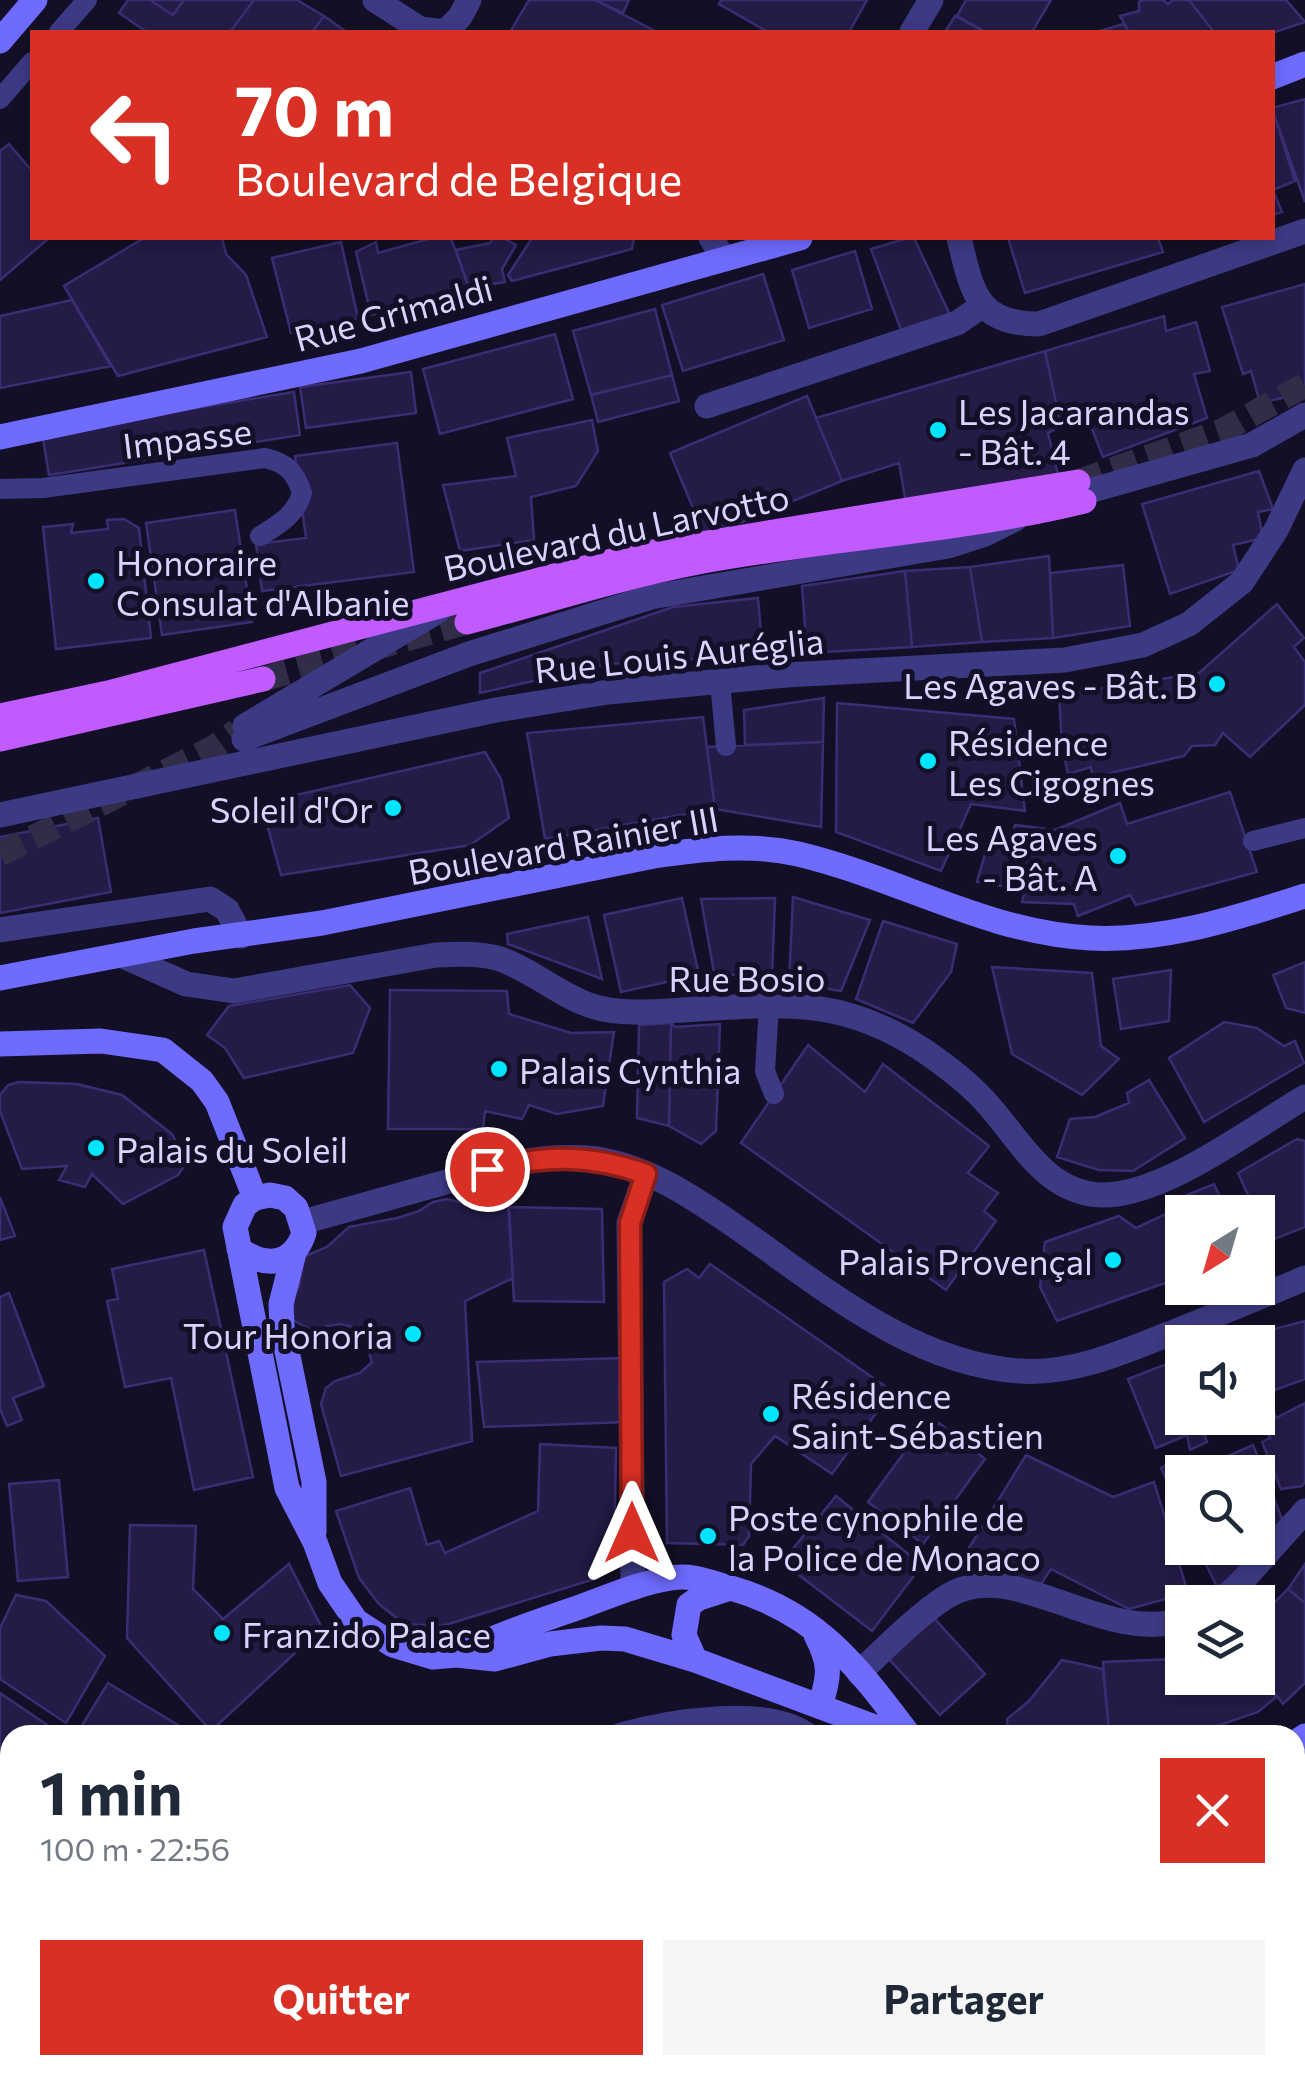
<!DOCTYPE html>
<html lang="fr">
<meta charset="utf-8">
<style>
:root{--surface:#fff;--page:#f6f6f7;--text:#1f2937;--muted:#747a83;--accent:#d93025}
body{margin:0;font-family:Commissioner,sans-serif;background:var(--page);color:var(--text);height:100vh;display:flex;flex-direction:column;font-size:38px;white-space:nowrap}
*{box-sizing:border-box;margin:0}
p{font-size:32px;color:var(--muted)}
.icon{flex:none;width:55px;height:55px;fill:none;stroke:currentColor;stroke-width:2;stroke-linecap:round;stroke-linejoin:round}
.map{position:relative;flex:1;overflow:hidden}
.sheet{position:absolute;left:0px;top:1725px;width:1305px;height:350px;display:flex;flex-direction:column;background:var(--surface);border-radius:30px 30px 0 0;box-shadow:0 5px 15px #0003}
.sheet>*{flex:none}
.hud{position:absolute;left:30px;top:30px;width:1245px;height:210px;border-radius:0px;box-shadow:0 5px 15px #0003;background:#d93025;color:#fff;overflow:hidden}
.needle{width:65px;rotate:217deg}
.buttons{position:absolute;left:1165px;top:1195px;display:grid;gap:20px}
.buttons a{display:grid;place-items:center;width:110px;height:110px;border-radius:0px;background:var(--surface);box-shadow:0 5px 15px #0003;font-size:50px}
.pin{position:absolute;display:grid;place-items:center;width:85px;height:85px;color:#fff;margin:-42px;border:5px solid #fff;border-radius:50%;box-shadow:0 2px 10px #0007}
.me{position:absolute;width:110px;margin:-55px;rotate:0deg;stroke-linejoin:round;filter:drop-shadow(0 0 8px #0008)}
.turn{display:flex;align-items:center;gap:35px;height:210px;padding:0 40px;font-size:45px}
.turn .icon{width:130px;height:130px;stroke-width:2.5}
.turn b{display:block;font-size:70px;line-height:85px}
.round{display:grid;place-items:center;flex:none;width:105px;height:105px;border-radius:0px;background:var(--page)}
.summary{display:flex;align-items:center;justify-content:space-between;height:170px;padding:0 40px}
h1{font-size:60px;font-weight:700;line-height:75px}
.primary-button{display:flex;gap:20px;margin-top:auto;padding:20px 40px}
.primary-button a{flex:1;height:115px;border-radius:0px;background:var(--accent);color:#fff;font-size:40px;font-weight:700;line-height:115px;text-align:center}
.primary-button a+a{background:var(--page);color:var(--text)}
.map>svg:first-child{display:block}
.green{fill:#12302f}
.building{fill:#241b47;stroke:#3b2d73;stroke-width:2.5}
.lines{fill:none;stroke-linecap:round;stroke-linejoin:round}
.minor-tunnel{stroke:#312d47;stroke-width:25;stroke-dasharray:25 12;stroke-linecap:butt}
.primary-tunnel{stroke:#312d47;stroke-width:25;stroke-dasharray:25 12;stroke-linecap:butt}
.service{stroke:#3d3a85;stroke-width:20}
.pedestrian{stroke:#3d3a85;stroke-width:25}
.minor{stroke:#3d3a85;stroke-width:25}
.tertiary{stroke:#3d3a85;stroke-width:25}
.secondary{stroke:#6f6bff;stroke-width:25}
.primary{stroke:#c25bff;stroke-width:25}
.route-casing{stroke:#8d1f18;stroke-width:25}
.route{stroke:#d93025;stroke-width:18}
.poi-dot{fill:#00e5ff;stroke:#130f26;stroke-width:4}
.labels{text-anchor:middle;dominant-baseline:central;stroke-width:10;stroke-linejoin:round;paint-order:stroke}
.street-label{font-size:35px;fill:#d9d4ff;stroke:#130f26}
.poi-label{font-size:35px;fill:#d9d4ff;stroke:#130f26;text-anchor:start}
</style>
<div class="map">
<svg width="1305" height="2075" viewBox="0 0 1305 2075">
<rect width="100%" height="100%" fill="#130f26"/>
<path class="green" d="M 546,2065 L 793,2065 L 794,2075 L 546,2075 Z"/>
<path class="building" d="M 128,0 L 150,0 L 173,15 L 184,0 L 254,0 L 230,32 L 147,32 L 119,13 Z
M 150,0 L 184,0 L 173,15 Z
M 254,0 L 297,0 L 324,16 L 312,32 L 230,32 Z
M 529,0 L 595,0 L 657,32 L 510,32 Z
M 595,0 L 629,0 L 623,13 Z
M 721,0 L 867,0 L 849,32 L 768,32 L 719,4 Z
M 966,0 L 1051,0 L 1032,32 L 986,32 L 957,16 Z
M 1143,0 L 1163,0 L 1168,4 L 1173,0 L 1189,0 L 1214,32 L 1129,32 L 1120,16 L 1139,11 L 1139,2 Z
M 1189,0 L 1286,0 L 1305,22 L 1272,33 L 1214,32 Z
M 324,16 L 345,31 L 344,32 L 312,32 Z
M 955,16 L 985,32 L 945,32 Z
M 1124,24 L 1129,32 L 1096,32 Z
M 1305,99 L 1305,202 L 1272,108 Z
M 1272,108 L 1295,181 L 1273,190 L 1282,212 L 1272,215 Z
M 9,144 L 32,171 L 32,238 L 49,238 L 0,280 L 0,151 Z
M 144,238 L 222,238 L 226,254 L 246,275 L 267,337 L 118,376 L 64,286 Z
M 432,238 L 451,238 L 469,288 L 371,315 L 356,252 L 376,242 L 378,253 Z
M 494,238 L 504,238 L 516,245 L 502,269 L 505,282 L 469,288 L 456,250 L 490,243 Z
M 532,238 L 634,238 L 632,249 L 512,281 L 508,275 Z
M 908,238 L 914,238 L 950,315 L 901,330 L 871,249 Z
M 1008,238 L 1158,238 L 1163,252 L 1025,293 Z
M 341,242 L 358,318 L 291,333 L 272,258 Z
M 855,251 L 872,309 L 809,328 L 792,270 Z
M 763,274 L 784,340 L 683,371 L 662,305 Z
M 1305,284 L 1305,387 L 1290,396 L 1260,403 L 1251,371 L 1243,374 L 1222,307 Z
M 72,300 L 111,366 L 0,388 L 0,316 Z
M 655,309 L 672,375 L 591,395 L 573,331 Z
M 1164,316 L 1166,331 L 1196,322 L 1210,371 L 1194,374 L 1207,418 L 1103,457 L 1088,419 L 1061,426 L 1045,351 Z
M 555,334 L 573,399 L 440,434 L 423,369 Z
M 1045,351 L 1061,426 L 1048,433 L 1059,478 L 906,503 L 899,463 L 842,481 L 816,418 Z
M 411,372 L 416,413 L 306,428 L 300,387 Z
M 672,375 L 679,401 L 598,422 L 591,395 Z
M 294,392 L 300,435 L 49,475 L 42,433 Z
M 807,396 L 842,481 L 705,537 L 670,453 Z
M 592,420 L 598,451 L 576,486 L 531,497 L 534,540 L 460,551 L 443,485 L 516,476 L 507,438 Z
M 397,443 L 414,572 L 262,591 L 256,544 L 306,538 L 295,456 Z
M 1259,471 L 1273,509 L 1258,512 L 1263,538 L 1233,545 L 1239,570 L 1170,594 L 1142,504 Z
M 235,510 L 252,622 L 162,635 L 146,523 Z
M 124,519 L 139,528 L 151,638 L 56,649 L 43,527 L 73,524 L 71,533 L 108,529 L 107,520 Z
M 1049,556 L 1053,638 L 982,642 L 970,567 Z
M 1123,565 L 1130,626 L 1053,638 L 1050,573 Z
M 970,567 L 982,642 L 912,647 L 905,571 Z
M 905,571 L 912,647 L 807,653 L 802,586 Z
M 758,598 L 763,655 L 608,664 L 480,693 L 480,673 L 673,607 Z
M 1277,604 L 1304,638 L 1294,647 L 1305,662 L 1305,705 L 1250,757 L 1223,733 L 1215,745 L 1192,746 L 1184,756 L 1093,777 L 1091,767 L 1068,774 L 1062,745 L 1059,695 L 1199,673 Z
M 824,698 L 823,742 L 745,745 L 744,710 Z
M 837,703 L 1014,719 L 1025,811 L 971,804 L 941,871 L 836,832 Z
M 703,717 L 715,809 L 545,839 L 527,733 Z
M 823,742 L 821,827 L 715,809 L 707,747 Z
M 485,752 L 501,779 L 509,818 L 470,845 L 281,875 L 267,824 L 287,797 Z
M 1230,792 L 1257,872 L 1136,905 L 1130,895 L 1078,916 L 1074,904 L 1022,902 L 1025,890 L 977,882 L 989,840 L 1011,839 L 1015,825 L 1055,830 L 1120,803 L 1127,824 Z
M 98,818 L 111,892 L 0,913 L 0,837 Z
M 793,897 L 870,920 L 841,991 L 789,982 Z
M 682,898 L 699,975 L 621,992 L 604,915 Z
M 775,898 L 772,978 L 714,973 L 701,899 Z
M 588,917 L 602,979 L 508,944 L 507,934 Z
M 883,921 L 957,944 L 951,972 L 913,1023 L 856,999 Z
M 1305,962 L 1305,1013 L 1286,1008 L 1273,975 Z
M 992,967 L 1092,973 L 1101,1046 L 1119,1059 L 1082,1095 L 1012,1054 Z
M 1171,970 L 1169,1021 L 1121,1029 L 1113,979 Z
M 350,985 L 370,1008 L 353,1053 L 244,1078 L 225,1048 L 207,1035 L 229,1006 Z
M 390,990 L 507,991 L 509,1014 L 571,1033 L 614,1032 L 603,1106 L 557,1114 L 529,1105 L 522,1119 L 485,1111 L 483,1129 L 388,1129 Z
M 1224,1022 L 1257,1028 L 1284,1046 L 1295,1041 L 1304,1063 L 1204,1122 L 1169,1058 Z
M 671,1023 L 675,1027 L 720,1024 L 716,1131 L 701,1144 L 669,1126 Z
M 671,1023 L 669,1126 L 637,1118 L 639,1025 Z
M 808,1045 L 865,1092 L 883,1064 L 989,1146 L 968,1173 L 998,1193 L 984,1211 L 996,1221 L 946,1290 L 741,1143 Z
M 1149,1080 L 1185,1138 L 1133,1171 L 1099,1170 L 1057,1157 L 1070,1119 L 1095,1117 L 1129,1103 L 1127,1093 Z
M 19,1082 L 77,1084 L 122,1095 L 172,1134 L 187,1162 L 178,1175 L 123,1204 L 92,1174 L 85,1187 L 59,1180 L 67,1166 L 22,1169 L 0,1111 L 0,1095 L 8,1085 Z
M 1297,1139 L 1305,1141 L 1305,1227 L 1269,1241 L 1238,1173 Z
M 1214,1184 L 1227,1212 L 1182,1212 L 1182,1277 L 1057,1321 L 1040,1287 L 1045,1242 L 1119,1216 L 1136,1228 L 1189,1203 L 1187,1195 Z
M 488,1187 L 507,1190 L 513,1278 L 465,1301 L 472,1441 L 341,1476 L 321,1404 L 326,1388 L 335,1381 L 360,1373 L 372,1362 L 365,1340 L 352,1327 L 340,1324 L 309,1329 L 293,1320 L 293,1296 L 299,1287 L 303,1257 L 327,1247 L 349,1227 L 397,1218 L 419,1211 L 433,1202 L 447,1199 L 463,1203 Z
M 0,1197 L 15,1236 L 0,1240 Z
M 509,1207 L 602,1209 L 604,1302 L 514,1301 Z
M 204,1250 L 253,1477 L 194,1490 L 171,1378 L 125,1387 L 107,1301 L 118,1299 L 112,1269 Z
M 710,1264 L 892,1391 L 832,1474 L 775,1436 L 751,1464 L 749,1536 L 743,1545 L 667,1543 L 664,1282 L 687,1269 L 699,1278 Z
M 9,1293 L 44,1386 L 13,1398 L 22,1420 L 7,1426 L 0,1409 L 0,1297 Z
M 1305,1321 L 1305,1379 L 1267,1393 L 1269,1400 L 1258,1406 L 1258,1342 L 1223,1342 Z
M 623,1358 L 627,1422 L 484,1427 L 477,1362 Z
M 1182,1358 L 1182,1418 L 1237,1418 L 1203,1430 L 1207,1442 L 1190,1450 L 1187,1435 L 1156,1448 L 1128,1379 Z
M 1305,1403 L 1305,1482 L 1302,1486 L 1281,1489 L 1262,1442 L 1270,1438 L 1260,1420 L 1273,1410 L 1276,1418 Z
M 939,1423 L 985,1459 L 923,1544 L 868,1502 L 925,1424 L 933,1430 Z
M 540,1444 L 616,1448 L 614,1556 L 598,1578 L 442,1626 L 404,1624 L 379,1604 L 359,1578 L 336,1511 L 410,1488 L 427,1545 L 439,1541 L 445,1553 L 538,1511 Z
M 1253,1445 L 1284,1524 L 1218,1589 L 1198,1548 L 1258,1548 L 1258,1472 L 1192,1472 Z
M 1026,1455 L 1113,1497 L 1154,1482 L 1188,1593 L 1129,1609 L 1051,1569 L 1037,1590 L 967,1551 Z
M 1182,1457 L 1186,1472 L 1182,1472 L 1182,1514 L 1161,1468 Z
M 59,1480 L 68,1577 L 18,1581 L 9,1484 Z
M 836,1496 L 922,1565 L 872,1631 L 782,1562 Z
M 130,1525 L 196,1526 L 193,1589 L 223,1619 L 289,1564 L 322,1628 L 211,1731 L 127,1638 Z
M 1305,1564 L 1305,1603 L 1288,1589 Z
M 1288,1589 L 1305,1603 L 1305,1683 L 1283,1704 L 1258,1671 L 1258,1619 Z
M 16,1595 L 46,1601 L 105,1656 L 66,1723 L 0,1679 L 0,1628 Z
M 933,1617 L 985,1674 L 940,1715 L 889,1659 Z
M 1182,1655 L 1182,1678 L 1258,1678 L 1258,1671 L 1276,1697 L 1258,1712 L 1205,1730 L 1109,1731 L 1103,1662 L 1174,1659 Z
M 1062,1660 L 1103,1669 L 1109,1731 L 1008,1733 L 1007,1719 L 1029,1701 Z
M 108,1683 L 193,1734 L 76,1735 Z
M 0,1693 L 62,1735 L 10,1735 L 10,1801 L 0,1794 Z
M 401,1727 L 424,1729 L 433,1735 L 382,1735 Z
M 1295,1799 L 1305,1799 L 1305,1875 L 1295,1875 Z
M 0,1845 L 10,1850 L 10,1971 L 0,1972 Z
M 1305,1918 L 1305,1981 L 1299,1981 L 1301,2032 L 1295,2034 L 1295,1919 Z
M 1299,1981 L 1305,1981 L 1305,2031 L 1301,2032 Z
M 10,1987 L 10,2036 L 0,2034 L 0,1988 Z
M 1301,2032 L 1305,2047 L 1299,2049 L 1301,2055 L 1305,2054 L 1305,2075 L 1297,2075 L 1279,2065 L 1295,2065 L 1295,2034 Z
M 206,2065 L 230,2065 L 215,2075 L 211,2072 L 206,2075 L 192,2074 Z
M 230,2065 L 313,2065 L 310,2075 L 215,2075 Z
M 324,2065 L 353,2065 L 373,2075 L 321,2075 Z
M 367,2065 L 413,2065 L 408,2075 L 386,2075 Z
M 831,2065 L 999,2065 L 999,2075 L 831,2075 Z
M 1060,2065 L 1112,2065 L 1109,2075 L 1063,2075 L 1055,2072 Z
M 1139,2065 L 1187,2065 L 1180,2075 L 1134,2075 L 1132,2072 Z
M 1252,2065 L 1279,2065 L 1288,2067 L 1284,2075 L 1250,2075 Z
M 66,2067 L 91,2075 L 59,2075 Z"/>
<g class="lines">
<path class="minor-tunnel" d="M 0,854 L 213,748 L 237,731"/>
<path class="primary-tunnel" d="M 1078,482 L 1222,431 L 1305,385
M 263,679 L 467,622"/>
<path class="service" d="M 59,32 L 87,0
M 0,99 L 32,62
M 0,489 L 43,488 L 265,458 C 286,463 295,471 302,493 C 296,515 279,524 260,536
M 720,682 L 726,746
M 1253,841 L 1305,828
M 769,1006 L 765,1071 L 774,1094
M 0,1818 L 10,1824"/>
<path class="pedestrian" d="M 711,238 L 724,259
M 1096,489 L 1252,445 L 1305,415"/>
<path class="minor" d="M 375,0 L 420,29 L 445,32 L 460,17 L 469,0
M 912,32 L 931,0
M 959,238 C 972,290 975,324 1039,324 L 1305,231
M 707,406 L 957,323 L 982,306
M 245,726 L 438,611
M 244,739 L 469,654 L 651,597 L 948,546 L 985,534 L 1015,519
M 0,815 L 496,710 L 608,692 L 786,675 L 1065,660 L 1143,645 L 1189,624 L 1242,582 L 1276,530 L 1305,470
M 0,930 L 210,899 L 227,910 L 241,936
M 121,955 L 186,984 L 234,991 L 436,955 C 457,954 476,953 497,958 C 530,968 558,995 592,1006 C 620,1015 653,1012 682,1010 C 778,1005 838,994 923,1050 C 942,1063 961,1077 977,1093 C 1016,1130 1040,1193 1102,1195 C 1163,1196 1251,1129 1305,1097
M 633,1588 L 629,1223 L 646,1174
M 1216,1602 L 1235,1589 L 1305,1511
M 859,1673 C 883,1650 919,1614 946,1597 C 1014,1554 1100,1645 1182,1620
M 621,1735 C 667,1722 767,1705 807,1735
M 1295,1894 L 1305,1894
M 31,2065 L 35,2075
M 516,2065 L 516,2075
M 0,2070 L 10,2061
M 425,2075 L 431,2065
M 1025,2075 L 1027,2065"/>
<path class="tertiary" d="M 303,1222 L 514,1163 C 541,1158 569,1156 597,1159 C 648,1167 691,1196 732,1224 C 819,1284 909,1363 1019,1371 C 1077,1375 1133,1348 1186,1327 C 1226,1311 1266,1295 1305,1278"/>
<path class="secondary" d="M 0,41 L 35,0
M 1272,77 L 1305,64
M 0,437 L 361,361 L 800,238
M 0,978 L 194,941 L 322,923 L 654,856 C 702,849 750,843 798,854 C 896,877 988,933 1090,938 C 1164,942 1235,918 1305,896
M 0,1044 L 101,1041 L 163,1050 L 202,1081 L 217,1102 L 255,1198
M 239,1249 C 265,1268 293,1266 304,1233 L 296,1208 L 285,1198 L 270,1195 L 255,1198 L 245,1205 L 235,1227 L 287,1488 L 315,1542 L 330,1583 L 356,1621 L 393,1645 L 433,1657 L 456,1655 L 495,1659 L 550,1644 L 601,1638 L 625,1639 L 695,1660 L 896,1735
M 294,1253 L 281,1304 L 282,1327 L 314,1482 L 314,1532
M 816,1635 C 831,1664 830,1675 820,1706
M 456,1655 C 495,1636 536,1622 577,1608 C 608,1597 639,1583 671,1578 C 692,1574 712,1583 731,1588 C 818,1613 857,1666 909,1735
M 695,1660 L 684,1635 L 689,1605 L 699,1598 L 730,1588
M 1295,1743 L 1305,1736"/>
<path class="primary" d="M 467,622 C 544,602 620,577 698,562 C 826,538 957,532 1084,501
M 0,716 L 108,693 L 634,555 L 1078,482
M 0,739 L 263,679"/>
</g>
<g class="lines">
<g class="route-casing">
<path id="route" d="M 487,1169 C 546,1155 589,1154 646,1174 L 630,1223 L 632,1533"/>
</g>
<use href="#route" class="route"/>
</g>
<g class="poi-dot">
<circle cx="938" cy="430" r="10"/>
<circle cx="96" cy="581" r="10"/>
<circle cx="1217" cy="684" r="10"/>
<circle cx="928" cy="761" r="10"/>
<circle cx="393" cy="808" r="10"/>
<circle cx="1118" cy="856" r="10"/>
<circle cx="499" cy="1069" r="10"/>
<circle cx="96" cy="1148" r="10"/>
<circle cx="1113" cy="1260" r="10"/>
<circle cx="413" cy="1334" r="10"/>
<circle cx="771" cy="1414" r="10"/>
<circle cx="708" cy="1536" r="10"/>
<circle cx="222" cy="1633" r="10"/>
</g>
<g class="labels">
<g class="street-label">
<text transform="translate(393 312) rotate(-15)">Rue Grimaldi</text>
<text transform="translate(187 437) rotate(-7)">Impasse</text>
<text transform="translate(616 531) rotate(-12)">Boulevard du Larvotto</text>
<text transform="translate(679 654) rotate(-6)">Rue Louis Auréglia</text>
<text transform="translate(563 844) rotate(-10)">Boulevard Rainier III</text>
<text x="747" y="977">Rue Bosio</text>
</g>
<g class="poi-label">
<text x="958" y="410">Les Jacarandas<tspan x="958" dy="40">- Bât. 4</tspan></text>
<text x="116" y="561">Honoraire<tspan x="116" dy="40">Consulat d'Albanie</tspan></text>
<text x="1197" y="684" text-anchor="end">Les Agaves - Bât. B</text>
<text x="948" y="741">Résidence<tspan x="948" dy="40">Les Cigognes</tspan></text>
<text x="373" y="808" text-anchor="end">Soleil d'Or</text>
<text x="1098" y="836" text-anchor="end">Les Agaves<tspan x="1098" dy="40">- Bât. A</tspan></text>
<text x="519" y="1069">Palais Cynthia</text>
<text x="116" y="1148">Palais du Soleil</text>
<text x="1093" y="1260" text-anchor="end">Palais Provençal</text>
<text x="393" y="1334" text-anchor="end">Tour Honoria</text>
<text x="791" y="1394">Résidence<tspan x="791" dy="40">Saint-Sébastien</tspan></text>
<text x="728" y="1516">Poste cynophile de<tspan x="728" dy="40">la Police de Monaco</tspan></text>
<text x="242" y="1633">Franzido Palace</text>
</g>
</g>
</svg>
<div class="buttons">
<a><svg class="needle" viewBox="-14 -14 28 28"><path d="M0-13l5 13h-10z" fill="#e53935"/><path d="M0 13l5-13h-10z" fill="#747a83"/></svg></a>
<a><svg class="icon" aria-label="sound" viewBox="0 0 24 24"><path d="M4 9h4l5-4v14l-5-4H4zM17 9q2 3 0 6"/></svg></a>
<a><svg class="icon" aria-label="search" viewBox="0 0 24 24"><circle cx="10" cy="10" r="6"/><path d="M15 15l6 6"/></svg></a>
<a><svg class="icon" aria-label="layers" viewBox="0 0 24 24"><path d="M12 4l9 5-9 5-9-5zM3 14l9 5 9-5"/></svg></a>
</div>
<div class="pin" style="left:487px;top:1169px;background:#d93025"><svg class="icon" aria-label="arrive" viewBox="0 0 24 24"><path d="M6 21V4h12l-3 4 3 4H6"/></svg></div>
<svg class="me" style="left:632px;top:1533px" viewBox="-20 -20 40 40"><path d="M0-17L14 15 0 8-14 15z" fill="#d93025" stroke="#fff" stroke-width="4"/></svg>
<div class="hud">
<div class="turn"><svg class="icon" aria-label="left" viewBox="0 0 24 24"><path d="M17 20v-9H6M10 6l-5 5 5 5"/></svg><div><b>70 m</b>Boulevard de Belgique</div></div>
</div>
<section class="sheet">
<div class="summary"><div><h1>1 min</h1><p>100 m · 22:56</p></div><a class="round" style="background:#d93025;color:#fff"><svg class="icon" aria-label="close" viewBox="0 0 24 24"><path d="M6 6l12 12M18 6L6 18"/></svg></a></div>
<div class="primary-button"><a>Quitter</a><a>Partager</a></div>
</section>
</div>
